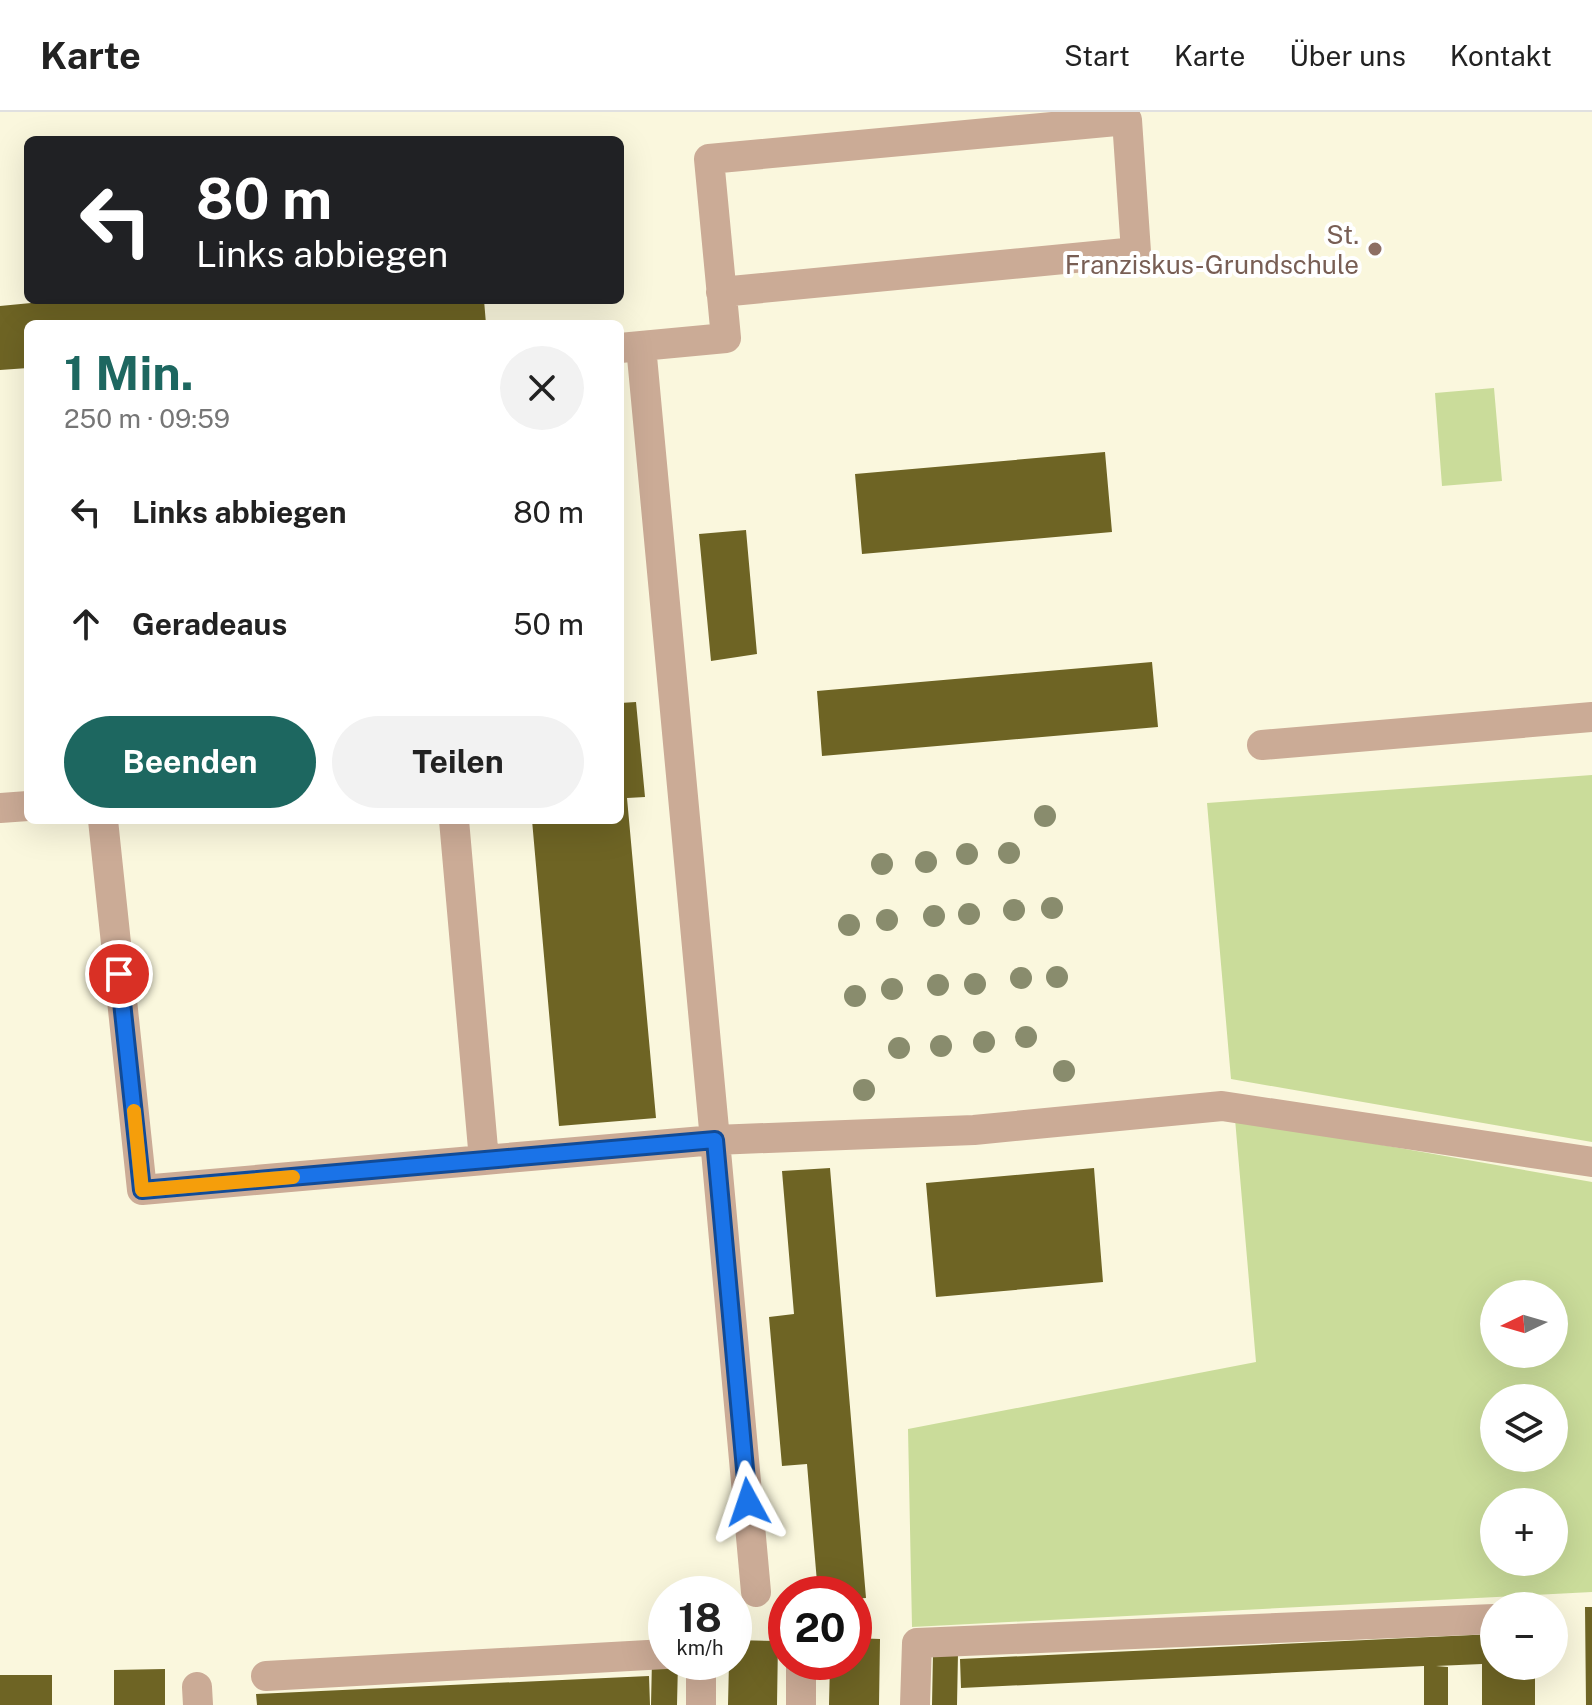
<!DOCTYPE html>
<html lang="de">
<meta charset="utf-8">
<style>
:root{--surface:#fff;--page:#f2f2f2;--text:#222;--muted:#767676;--line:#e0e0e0;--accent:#1d6760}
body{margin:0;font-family:"Public Sans",sans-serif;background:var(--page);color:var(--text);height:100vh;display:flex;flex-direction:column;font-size:30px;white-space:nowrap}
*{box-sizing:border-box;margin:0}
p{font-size:26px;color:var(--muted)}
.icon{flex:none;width:44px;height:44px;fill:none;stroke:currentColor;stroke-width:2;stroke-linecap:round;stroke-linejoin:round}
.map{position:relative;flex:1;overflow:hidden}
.sheet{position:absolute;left:24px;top:208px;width:600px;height:504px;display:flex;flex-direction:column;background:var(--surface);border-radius:12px;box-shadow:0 8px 32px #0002}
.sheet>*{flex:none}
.top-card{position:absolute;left:24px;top:24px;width:600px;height:168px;border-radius:12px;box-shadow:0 8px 32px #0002;background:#202124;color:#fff;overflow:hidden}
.needle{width:52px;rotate:265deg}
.tools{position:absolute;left:1480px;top:1168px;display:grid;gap:16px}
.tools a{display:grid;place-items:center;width:88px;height:88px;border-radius:50%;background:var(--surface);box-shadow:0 8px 32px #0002;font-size:40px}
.speed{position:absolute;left:648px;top:1464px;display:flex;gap:16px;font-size:40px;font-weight:700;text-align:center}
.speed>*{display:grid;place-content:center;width:104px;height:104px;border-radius:50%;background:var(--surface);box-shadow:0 8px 32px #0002;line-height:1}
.speed small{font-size:20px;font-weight:400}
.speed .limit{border:12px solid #d22;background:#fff;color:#111}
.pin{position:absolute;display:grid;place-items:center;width:68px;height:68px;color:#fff;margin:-34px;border:4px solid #fff;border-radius:50%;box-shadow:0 2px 8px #0007}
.me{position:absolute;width:88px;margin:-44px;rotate:355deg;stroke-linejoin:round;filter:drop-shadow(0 0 6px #0008)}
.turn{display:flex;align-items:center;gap:28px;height:168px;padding:0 40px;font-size:36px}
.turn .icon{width:104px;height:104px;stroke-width:2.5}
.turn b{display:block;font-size:56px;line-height:68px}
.round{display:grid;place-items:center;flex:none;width:84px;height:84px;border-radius:42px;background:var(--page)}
.overview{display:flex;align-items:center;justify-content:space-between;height:136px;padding:0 40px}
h1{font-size:48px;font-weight:700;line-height:60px;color:var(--accent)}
.action{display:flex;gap:16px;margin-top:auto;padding:16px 40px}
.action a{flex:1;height:92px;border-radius:48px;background:var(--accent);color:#fff;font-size:32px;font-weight:700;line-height:92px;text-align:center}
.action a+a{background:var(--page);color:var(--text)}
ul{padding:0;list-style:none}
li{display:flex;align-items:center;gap:24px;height:112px;padding:0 40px}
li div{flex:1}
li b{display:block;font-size:30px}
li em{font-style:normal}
header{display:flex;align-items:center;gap:48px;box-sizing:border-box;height:112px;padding:0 40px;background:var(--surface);border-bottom:2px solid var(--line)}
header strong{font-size:38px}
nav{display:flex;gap:44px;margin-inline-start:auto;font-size:28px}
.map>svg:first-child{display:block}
.green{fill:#cadc9a;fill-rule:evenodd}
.building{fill:#6e6424}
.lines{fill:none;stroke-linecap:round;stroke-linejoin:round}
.minor{stroke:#cbab96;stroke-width:30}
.tree{fill:#898c6d}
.route-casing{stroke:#114b97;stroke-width:20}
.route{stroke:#1a73e8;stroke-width:14}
.slow{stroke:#f59e0b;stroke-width:14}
.education-dot{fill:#8d6e63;stroke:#fff;stroke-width:3}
.labels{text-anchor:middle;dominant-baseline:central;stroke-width:8;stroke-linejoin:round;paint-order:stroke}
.education-label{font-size:26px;fill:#785e54;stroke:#fff;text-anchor:end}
</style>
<header>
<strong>Karte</strong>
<nav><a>Start</a><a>Karte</a><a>Über uns</a><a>Kontakt</a></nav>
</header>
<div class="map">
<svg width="1592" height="1593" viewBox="0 0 1592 1593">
<rect width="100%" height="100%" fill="#faf7dd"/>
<path class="green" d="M 1494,276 L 1502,369 L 1442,374 L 1435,281 Z
M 1592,663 L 1592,1030 L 1231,967 L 1207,691 Z
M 1235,1007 L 1592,1070 L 1592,1480 L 912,1515 L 908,1317 L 1256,1250 ZM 1494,1182 L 1554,1182 L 1554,1242 L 1494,1242 ZM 1494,1286 L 1554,1286 L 1554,1346 L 1494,1346 ZM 1494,1390 L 1554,1390 L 1554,1450 L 1494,1450 Z"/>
<path class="building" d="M 62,188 L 484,188 L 486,212 L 28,212 L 28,256 L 0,258 L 0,194 Z
M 1105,340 L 1112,420 L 862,442 L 855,362 Z
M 746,418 L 757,542 L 711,549 L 699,422 Z
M 1152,550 L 1158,615 L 822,644 L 817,579 Z
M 636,590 L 645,685 L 627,686 L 656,1006 L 559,1014 L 532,708 L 620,708 L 620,591 Z
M 830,1056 L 866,1486 L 854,1487 L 854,1482 L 818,1482 L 807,1352 L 782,1354 L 769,1205 L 794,1202 L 782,1059 Z
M 1094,1056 L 1103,1170 L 936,1185 L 926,1071 Z
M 1585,1495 L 1592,1495 L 1592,1593 L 1586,1593 Z
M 1494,1522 L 1494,1554 L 1535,1554 L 1535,1593 L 1482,1593 L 1482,1552 L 1436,1554 L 1448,1555 L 1448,1593 L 1424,1593 L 1424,1554 L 961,1576 L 960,1547 Z
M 854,1526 L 880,1527 L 879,1593 L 829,1593 L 830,1550 L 854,1550 Z
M 734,1528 L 778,1529 L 777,1593 L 728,1593 L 729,1550 L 734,1550 Z
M 933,1541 L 958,1541 L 957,1593 L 932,1593 Z
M 652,1548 L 678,1550 L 677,1593 L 651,1593 Z
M 165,1557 L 165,1593 L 114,1593 L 114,1558 Z
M 0,1563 L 52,1563 L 52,1593 L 0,1593 Z
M 649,1564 L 650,1593 L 257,1593 L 256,1582 Z"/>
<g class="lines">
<path class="minor" d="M 641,234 L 726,226 L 709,47 L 1127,8 L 1136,140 L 721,180
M 1262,633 L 1592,605
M 0,696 L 28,694
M 103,708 L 142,1078 L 484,1048 L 454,708
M 484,1048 L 715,1028 L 641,234 L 620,236
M 756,1480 L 715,1028 L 974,1018 L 1222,994 L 1592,1050
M 266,1564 L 666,1542
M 197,1575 L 198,1593
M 701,1593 L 701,1550
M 801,1593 L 801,1550
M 915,1593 L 917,1531 L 1494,1507"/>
</g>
<g class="tree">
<circle cx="1045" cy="704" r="11"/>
<circle cx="1009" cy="741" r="11"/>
<circle cx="967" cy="742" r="11"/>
<circle cx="926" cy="750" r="11"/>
<circle cx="882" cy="752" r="11"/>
<circle cx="1052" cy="796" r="11"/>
<circle cx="1014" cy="798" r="11"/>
<circle cx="969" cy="802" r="11"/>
<circle cx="934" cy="804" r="11"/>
<circle cx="887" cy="808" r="11"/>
<circle cx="849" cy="813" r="11"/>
<circle cx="1057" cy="865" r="11"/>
<circle cx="1021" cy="866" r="11"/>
<circle cx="975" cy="872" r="11"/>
<circle cx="938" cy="873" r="11"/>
<circle cx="892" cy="877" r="11"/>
<circle cx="855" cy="884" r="11"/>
<circle cx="1026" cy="925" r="11"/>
<circle cx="984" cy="930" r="11"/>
<circle cx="941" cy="934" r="11"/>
<circle cx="899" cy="936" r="11"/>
<circle cx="1064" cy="959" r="11"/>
<circle cx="864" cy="978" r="11"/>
</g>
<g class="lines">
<g class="route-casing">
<path id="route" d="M 119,862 L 142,1078 L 715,1028 L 748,1390"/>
</g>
<use href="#route" class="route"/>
<path class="slow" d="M 134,999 L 142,1078 L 293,1065"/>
</g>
<circle class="education-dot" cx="1375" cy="137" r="8"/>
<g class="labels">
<g class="education-label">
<text x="1359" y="122">St.<tspan x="1359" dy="30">Franziskus-Grundschule</tspan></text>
</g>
</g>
</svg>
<div class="tools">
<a><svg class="needle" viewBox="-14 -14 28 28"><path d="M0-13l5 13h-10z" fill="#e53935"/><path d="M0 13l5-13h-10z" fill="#767676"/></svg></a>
<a><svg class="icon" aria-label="layers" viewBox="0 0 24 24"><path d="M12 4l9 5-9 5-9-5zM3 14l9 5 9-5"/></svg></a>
<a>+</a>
<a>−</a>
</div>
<div class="speed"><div>18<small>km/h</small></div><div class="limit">20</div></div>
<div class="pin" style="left:119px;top:862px;background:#d93025"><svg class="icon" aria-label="arrive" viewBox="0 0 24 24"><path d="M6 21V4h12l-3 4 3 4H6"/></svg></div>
<svg class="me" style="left:748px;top:1390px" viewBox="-20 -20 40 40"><path d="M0-17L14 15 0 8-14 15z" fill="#1a73e8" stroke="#fff" stroke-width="4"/></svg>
<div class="top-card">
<div class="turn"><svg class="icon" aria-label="left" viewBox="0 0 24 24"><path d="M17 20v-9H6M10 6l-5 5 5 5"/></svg><div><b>80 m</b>Links abbiegen</div></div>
</div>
<section class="sheet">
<div class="overview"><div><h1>1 Min.</h1><p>250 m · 09:59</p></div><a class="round"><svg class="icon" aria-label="close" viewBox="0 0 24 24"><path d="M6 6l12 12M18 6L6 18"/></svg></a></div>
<ul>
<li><svg class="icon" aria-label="left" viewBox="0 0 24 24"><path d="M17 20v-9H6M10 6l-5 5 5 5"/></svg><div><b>Links abbiegen</b></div><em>80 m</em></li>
<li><svg class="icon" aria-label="ahead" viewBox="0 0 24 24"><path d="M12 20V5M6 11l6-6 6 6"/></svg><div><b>Geradeaus</b></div><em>50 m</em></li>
</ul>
<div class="action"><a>Beenden</a><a>Teilen</a></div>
</section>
</div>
